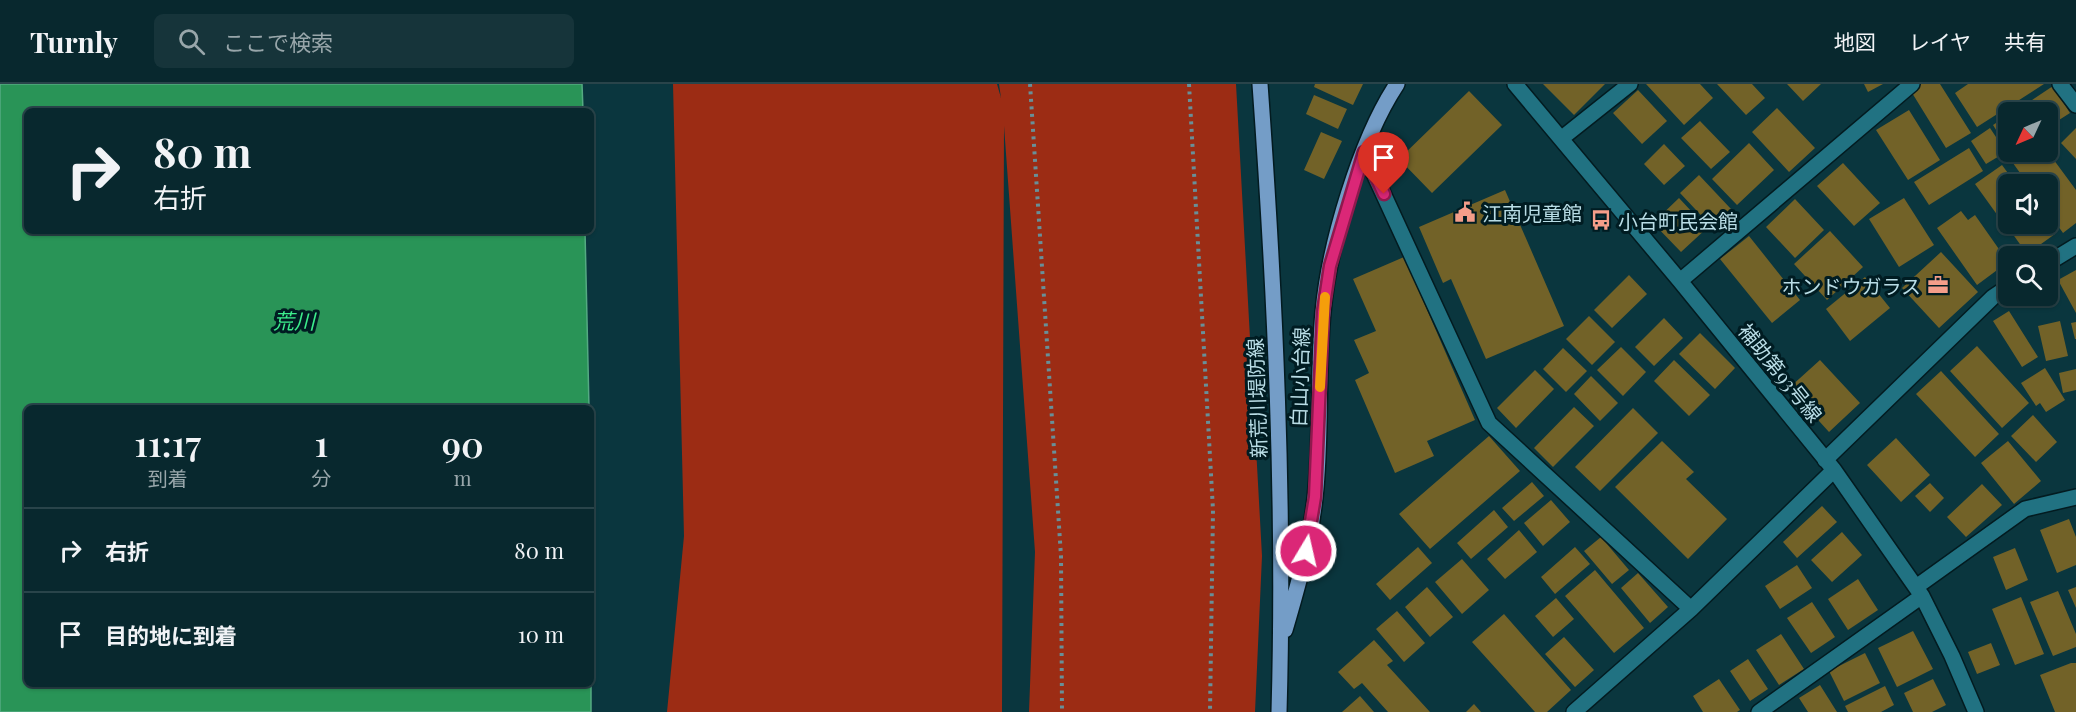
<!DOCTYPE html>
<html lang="ja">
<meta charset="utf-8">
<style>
:root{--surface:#08282e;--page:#16343a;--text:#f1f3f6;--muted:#98a6aa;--line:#29444a}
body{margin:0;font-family:"Playfair Display","Noto Sans JP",serif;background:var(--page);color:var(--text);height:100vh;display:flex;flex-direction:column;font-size:22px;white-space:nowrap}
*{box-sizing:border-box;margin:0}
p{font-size:20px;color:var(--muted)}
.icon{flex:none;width:33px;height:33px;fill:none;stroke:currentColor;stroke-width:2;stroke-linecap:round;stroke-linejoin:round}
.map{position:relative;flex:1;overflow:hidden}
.drawer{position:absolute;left:24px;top:321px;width:570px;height:282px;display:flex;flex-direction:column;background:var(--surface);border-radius:9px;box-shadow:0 2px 4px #0004,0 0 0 2px var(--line)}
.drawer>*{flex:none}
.banner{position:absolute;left:24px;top:24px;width:570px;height:126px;border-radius:9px;box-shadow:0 2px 4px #0004,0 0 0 2px var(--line);background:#08282e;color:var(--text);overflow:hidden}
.needle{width:39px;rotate:226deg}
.tools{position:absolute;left:1998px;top:18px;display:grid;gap:12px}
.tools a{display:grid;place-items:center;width:60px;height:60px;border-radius:9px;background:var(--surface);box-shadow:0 2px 4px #0004,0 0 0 2px var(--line);font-size:30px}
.pin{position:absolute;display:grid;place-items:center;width:51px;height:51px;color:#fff;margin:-62px -26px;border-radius:50% 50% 50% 0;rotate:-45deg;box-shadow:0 0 6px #0007}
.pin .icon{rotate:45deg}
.me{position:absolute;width:66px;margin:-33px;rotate:9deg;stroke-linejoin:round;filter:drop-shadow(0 0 4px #0008)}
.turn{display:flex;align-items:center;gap:21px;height:126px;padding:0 30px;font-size:27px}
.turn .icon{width:78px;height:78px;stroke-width:2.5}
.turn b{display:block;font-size:42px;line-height:51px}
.eta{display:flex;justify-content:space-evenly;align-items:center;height:102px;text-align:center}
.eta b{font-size:36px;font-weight:600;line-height:42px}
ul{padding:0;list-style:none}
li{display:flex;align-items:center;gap:18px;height:84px;padding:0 30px;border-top:2px solid var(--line)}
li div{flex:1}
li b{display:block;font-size:22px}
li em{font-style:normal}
header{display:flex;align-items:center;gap:36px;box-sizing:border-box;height:84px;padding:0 30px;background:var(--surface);border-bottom:2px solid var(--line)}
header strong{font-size:28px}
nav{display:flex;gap:33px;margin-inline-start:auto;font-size:21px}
.search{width:420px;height:54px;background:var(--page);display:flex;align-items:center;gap:15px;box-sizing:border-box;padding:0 21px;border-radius:9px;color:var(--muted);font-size:22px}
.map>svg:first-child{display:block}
.green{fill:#9c2c14}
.water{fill:#299457;stroke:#54aa82;stroke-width:1.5}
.building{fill:#726228}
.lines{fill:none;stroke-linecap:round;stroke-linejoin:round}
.minor-casing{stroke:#031b20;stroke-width:18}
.major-casing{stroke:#031b20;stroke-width:18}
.path{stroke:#688f98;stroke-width:4;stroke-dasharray:3 4.5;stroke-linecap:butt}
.minor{stroke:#217282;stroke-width:15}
.major{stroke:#749dc7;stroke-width:15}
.route-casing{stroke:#8e194d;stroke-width:15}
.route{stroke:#db2777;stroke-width:10}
.slow{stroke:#f59e0b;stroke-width:10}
.labels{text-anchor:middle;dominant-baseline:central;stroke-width:6;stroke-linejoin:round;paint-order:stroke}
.poi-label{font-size:20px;fill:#b9dde6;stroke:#001c22;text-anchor:start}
.street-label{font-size:20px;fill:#b9dde6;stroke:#001c22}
.water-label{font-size:21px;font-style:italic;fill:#3cee8c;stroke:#001c22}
</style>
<header>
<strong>Turnly</strong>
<div class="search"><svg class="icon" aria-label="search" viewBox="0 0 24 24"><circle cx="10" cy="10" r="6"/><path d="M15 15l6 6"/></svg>ここで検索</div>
<nav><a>地図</a><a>レイヤ</a><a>共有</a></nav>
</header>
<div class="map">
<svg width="2076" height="628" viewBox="0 0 2076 628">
<rect width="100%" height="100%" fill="#0a363e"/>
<path class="green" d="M 673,0 L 997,0 L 1001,14 L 999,0 L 1236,0 L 1262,472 L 1255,628 L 1029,628 L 1035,468 L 1004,42 L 1002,628 L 667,628 L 684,452 Z"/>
<path class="water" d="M 0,0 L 582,0 L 583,27 L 27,27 L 27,147 L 585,147 L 589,324 L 27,324 L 27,600 L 591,600 L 591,628 L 0,628 Z"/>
<path class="building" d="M 1315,0 L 1363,0 L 1353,21 L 1314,3 Z
M 1543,0 L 1605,0 L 1574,31 Z
M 1646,0 L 1700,0 L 1713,14 L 1684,41 Z
M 1717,0 L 1752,0 L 1765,14 L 1746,31 Z
M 1787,0 L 1821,0 L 1803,17 Z
M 1864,0 L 1883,0 L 1868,8 Z
M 1915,0 L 1940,0 L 1971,49 L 1946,64 L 1909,4 Z
M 1968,0 L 2044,0 L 1977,43 L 1955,9 Z
M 2053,2 L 2070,29 L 2048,43 L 2048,28 L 2035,28 L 2029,18 Z
M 1638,6 L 1667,37 L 1642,60 L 1613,29 Z
M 1469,7 L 1502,41 L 1432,109 L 1399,75 Z
M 1314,11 L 1347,25 L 1338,45 L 1306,30 Z
M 2024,21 L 2030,28 L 2012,28 Z
M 1777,24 L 1815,64 L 1789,88 L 1752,48 Z
M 1909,26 L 1940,76 L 1908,96 L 1876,46 Z
M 2008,31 L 2008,65 L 1993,41 Z
M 1700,37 L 1730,68 L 1711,85 L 1681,54 Z
M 1990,44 L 2006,68 L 1986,80 L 1971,57 Z
M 2076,44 L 2076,75 L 2061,59 Z
M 1321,48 L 1342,57 L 1324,95 L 1304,86 Z
M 1749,59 L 1774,86 L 1737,121 L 1712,95 Z
M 1664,60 L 1685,82 L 1664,101 L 1644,80 Z
M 1969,64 L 1983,87 L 1929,121 L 1914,98 Z
M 2020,68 L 2048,68 L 2076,106 L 2076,139 L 2063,149 L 2048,128 L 2048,100 L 2028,100 L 2010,75 Z
M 1843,79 L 1880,119 L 1854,142 L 1817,102 Z
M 2002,81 L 2016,100 L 2008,100 L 2008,124 L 1998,132 L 1975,100 Z
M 1699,91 L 1731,125 L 1712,143 L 1680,109 Z
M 1505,106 L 1564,242 L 1486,275 L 1451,195 L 1443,199 L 1419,143 Z
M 1679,114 L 1707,144 L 1681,168 L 1653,139 Z
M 1904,114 L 1934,161 L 1899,183 L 1869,135 Z
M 1795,115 L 1824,146 L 1795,174 L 1766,143 Z
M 1961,127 L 1968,136 L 1975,131 L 2008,178 L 1977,201 L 1937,144 Z
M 2008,130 L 2008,140 L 2047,140 L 2055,150 L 2027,170 L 2002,135 Z
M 1830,147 L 1863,183 L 1827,216 L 1794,180 Z
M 1749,152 L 1800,216 L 1772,239 L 1720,175 Z
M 1941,168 L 1978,208 L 1939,244 L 1902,204 Z
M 1404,173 L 1475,336 L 1427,357 L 1434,372 L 1395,389 L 1355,296 L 1369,289 L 1354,256 L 1376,247 L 1353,195 Z
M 2076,186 L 2076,229 L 2058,196 Z
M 1629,191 L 1647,210 L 1612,244 L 1594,226 Z
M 1865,193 L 1890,224 L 1850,257 L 1826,225 Z
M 2009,227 L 2038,273 L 2022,283 L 1993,237 Z
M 1589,232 L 1615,258 L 1592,281 L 1566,255 Z
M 1664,234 L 1683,254 L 1654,282 L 1635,263 Z
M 2060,237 L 2068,272 L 2046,277 L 2038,242 Z
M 2076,238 L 2076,255 L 2075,255 L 2071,239 Z
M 1700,249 L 1735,284 L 1715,305 L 1679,270 Z
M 1977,262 L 2029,319 L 2002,344 L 1950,287 Z
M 1621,263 L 1646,288 L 1623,312 L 1597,286 Z
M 1563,264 L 1587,287 L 1566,308 L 1543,285 Z
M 1674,276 L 1710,311 L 1689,332 L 1654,297 Z
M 1820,276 L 1860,319 L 1829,348 L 1789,304 Z
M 2045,284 L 2065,316 L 2046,328 L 2040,319 L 2036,322 L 2021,299 Z
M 2076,285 L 2076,306 L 2063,309 L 2059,289 Z
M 1535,286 L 1554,305 L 1516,344 L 1497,324 Z
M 1941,287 L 1999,350 L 1975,373 L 1916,310 Z
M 1591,292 L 1618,319 L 1600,337 L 1574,310 Z
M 1574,323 L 1594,342 L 1553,383 L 1534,364 Z
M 1633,324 L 1658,349 L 1600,407 L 1575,383 Z
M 2033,331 L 2057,358 L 2036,378 L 2011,352 Z
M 1489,352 L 1520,387 L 1430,465 L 1399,430 Z
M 1896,354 L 1930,391 L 1901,418 L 1867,381 Z
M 1662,357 L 1694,388 L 1686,395 L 1727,435 L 1688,475 L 1615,403 Z
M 2008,357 L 2041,397 L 2014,420 L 1981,379 Z
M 1532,398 L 1544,412 L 1514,437 L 1502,424 Z
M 1930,399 L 1944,414 L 1930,428 L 1915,412 Z
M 1982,400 L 2002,421 L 1966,453 L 1947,433 Z
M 1551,416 L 1570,438 L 1543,462 L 1524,439 Z
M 1822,422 L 1837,438 L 1797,474 L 1783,458 Z
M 1494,426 L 1508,443 L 1471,475 L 1457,459 Z
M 2069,435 L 2076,453 L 2076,481 L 2057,489 L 2040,446 Z
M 1519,446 L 1537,468 L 1505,495 L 1487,475 Z
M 1842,448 L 1862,471 L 1832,498 L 1811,476 Z
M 1601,453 L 1629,486 L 1612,500 L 1584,467 Z
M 1418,463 L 1432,479 L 1390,516 L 1376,500 Z
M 1575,463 L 1590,480 L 1555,510 L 1541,493 Z
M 2015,464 L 2028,496 L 2006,506 L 1993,473 Z
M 1462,475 L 1489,506 L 1462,530 L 1435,498 Z
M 1797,481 L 1812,504 L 1780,525 L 1765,502 Z
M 1595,486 L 1644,544 L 1614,569 L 1565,512 Z
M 1638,489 L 1668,523 L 1650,539 L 1621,504 Z
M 1858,495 L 1878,526 L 1848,546 L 1828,515 Z
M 1427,503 L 1453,533 L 1430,553 L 1405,523 Z
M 2076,503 L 2076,524 L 2068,506 Z
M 2058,507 L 2076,550 L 2076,563 L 2053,572 L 2030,518 Z
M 2021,513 L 2044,570 L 2015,581 L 1992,525 Z
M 1556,514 L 1574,535 L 1553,553 L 1535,532 Z
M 1812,518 L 1835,553 L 1811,569 L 1787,534 Z
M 1397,527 L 1425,559 L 1404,578 L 1376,545 Z
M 1504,530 L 1571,606 L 1547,628 L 1535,628 L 1472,558 Z
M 1913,547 L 1933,585 L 1897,603 L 1878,564 Z
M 1781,550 L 1804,585 L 1779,601 L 1756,566 Z
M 1564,553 L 1594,586 L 1575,603 L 1545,570 Z
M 1374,556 L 1393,577 L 1387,581 L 1430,628 L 1388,628 L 1362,599 L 1354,605 L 1338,588 Z
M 1991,559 L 2000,581 L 1977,590 L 1968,568 Z
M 1865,569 L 1880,599 L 1844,617 L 1829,587 Z
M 1748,575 L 1768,605 L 1750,617 L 1730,587 Z
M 2071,579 L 2076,579 L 2076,628 L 2055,628 L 2040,591 Z
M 1719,595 L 1740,626 L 1737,628 L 1703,628 L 1693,612 Z
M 1933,595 L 1946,621 L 1932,628 L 1913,628 L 1904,609 Z
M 1820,601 L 1837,628 L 1808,628 L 1799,614 Z
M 1885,602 L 1894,621 L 1881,628 L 1848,628 L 1845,622 Z
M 1360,612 L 1374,628 L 1342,628 Z
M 1474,620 L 1481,628 L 1466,628 Z"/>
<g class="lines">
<g class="minor-casing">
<path id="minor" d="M 1515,0 L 1680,197 L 1834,386 L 1922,512 L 1952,572 L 1976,628
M 2060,0 L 2076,21
M 1562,54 L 1630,0
M 1364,68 L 1489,339 L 1691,525
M 2048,179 L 2076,162
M 1680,197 L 1912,0
M 1825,376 L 1993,213 L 2008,203
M 1916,503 L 2025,425 L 2076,413
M 1574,628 L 1691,525 L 1834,386
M 1759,628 L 1922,512"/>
</g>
<g class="major-casing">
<path id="major" d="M 1260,0 C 1275,209 1285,418 1279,628
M 1285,546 C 1298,502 1310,459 1315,414 C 1322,352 1317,289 1323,228 C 1329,161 1360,56 1397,0"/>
</g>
<path class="path" d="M 1030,0 L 1061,472 L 1062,628
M 1189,0 L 1213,426 L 1210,628"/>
<use href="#minor" class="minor"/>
<use href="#major" class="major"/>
</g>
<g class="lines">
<g class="route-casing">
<path id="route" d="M 1306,467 L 1315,413 L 1323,228 L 1330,182 L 1364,68 L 1384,110"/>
</g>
<use href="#route" class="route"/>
<path class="slow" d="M 1320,303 L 1325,213"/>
</g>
<defs>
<g id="civic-bare" transform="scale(1.62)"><path d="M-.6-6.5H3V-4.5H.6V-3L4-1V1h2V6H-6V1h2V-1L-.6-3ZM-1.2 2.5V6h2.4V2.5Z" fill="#f49e8a" stroke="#001c22" stroke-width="2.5" paint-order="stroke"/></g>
<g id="bus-bare" transform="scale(1.62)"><path d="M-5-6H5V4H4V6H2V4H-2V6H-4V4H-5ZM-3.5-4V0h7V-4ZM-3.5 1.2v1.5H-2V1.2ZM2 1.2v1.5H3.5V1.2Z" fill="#f49e8a" stroke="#001c22" stroke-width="2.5" paint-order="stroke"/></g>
<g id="office-bare" transform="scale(1.62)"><path d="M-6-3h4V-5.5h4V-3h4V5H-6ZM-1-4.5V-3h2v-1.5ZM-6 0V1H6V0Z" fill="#f49e8a" stroke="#001c22" stroke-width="2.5" paint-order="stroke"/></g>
</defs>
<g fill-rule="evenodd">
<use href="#civic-bare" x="1465" y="128"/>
<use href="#bus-bare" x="1601" y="136"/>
<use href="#office-bare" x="1938" y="201"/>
</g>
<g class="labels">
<g class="poi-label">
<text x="1482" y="128">江南児童館</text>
<text x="1618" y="136">小台町民会館</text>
<text x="1921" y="201" text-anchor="end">ホンドウガラス</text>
</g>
<g class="street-label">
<text transform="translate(1781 288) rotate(51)">補助第93号線</text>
<text transform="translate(1299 293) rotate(-88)">白山小台線</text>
<text transform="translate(1256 314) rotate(-92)">新荒川堤防線</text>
</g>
<g class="water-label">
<text x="294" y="236">荒川</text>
</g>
</g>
</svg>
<div class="tools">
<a><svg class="needle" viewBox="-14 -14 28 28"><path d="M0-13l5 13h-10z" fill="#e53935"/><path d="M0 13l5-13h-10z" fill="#98a6aa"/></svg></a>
<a><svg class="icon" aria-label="sound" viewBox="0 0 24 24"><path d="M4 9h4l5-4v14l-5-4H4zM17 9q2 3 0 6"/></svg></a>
<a><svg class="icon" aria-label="search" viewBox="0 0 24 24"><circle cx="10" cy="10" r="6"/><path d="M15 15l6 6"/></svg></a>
</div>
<div class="pin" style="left:1384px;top:110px;background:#d93025"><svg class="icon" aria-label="arrive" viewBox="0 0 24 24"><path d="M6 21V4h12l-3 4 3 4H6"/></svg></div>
<svg class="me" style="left:1306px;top:467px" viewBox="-20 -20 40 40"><circle r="17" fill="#db2777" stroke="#fff" stroke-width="3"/><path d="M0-11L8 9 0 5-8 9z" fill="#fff"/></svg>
<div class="banner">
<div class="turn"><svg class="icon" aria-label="right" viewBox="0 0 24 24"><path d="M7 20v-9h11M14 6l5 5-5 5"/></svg><div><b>80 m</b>右折</div></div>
</div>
<section class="drawer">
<div class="eta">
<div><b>11:17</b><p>到着</p></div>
<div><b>1</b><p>分</p></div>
<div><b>90</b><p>m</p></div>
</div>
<ul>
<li><svg class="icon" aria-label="right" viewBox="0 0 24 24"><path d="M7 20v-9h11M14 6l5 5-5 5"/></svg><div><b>右折</b></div><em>80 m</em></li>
<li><svg class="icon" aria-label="arrive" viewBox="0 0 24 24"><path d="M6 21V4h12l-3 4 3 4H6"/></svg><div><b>目的地に到着</b></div><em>10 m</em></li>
</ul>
</section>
</div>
